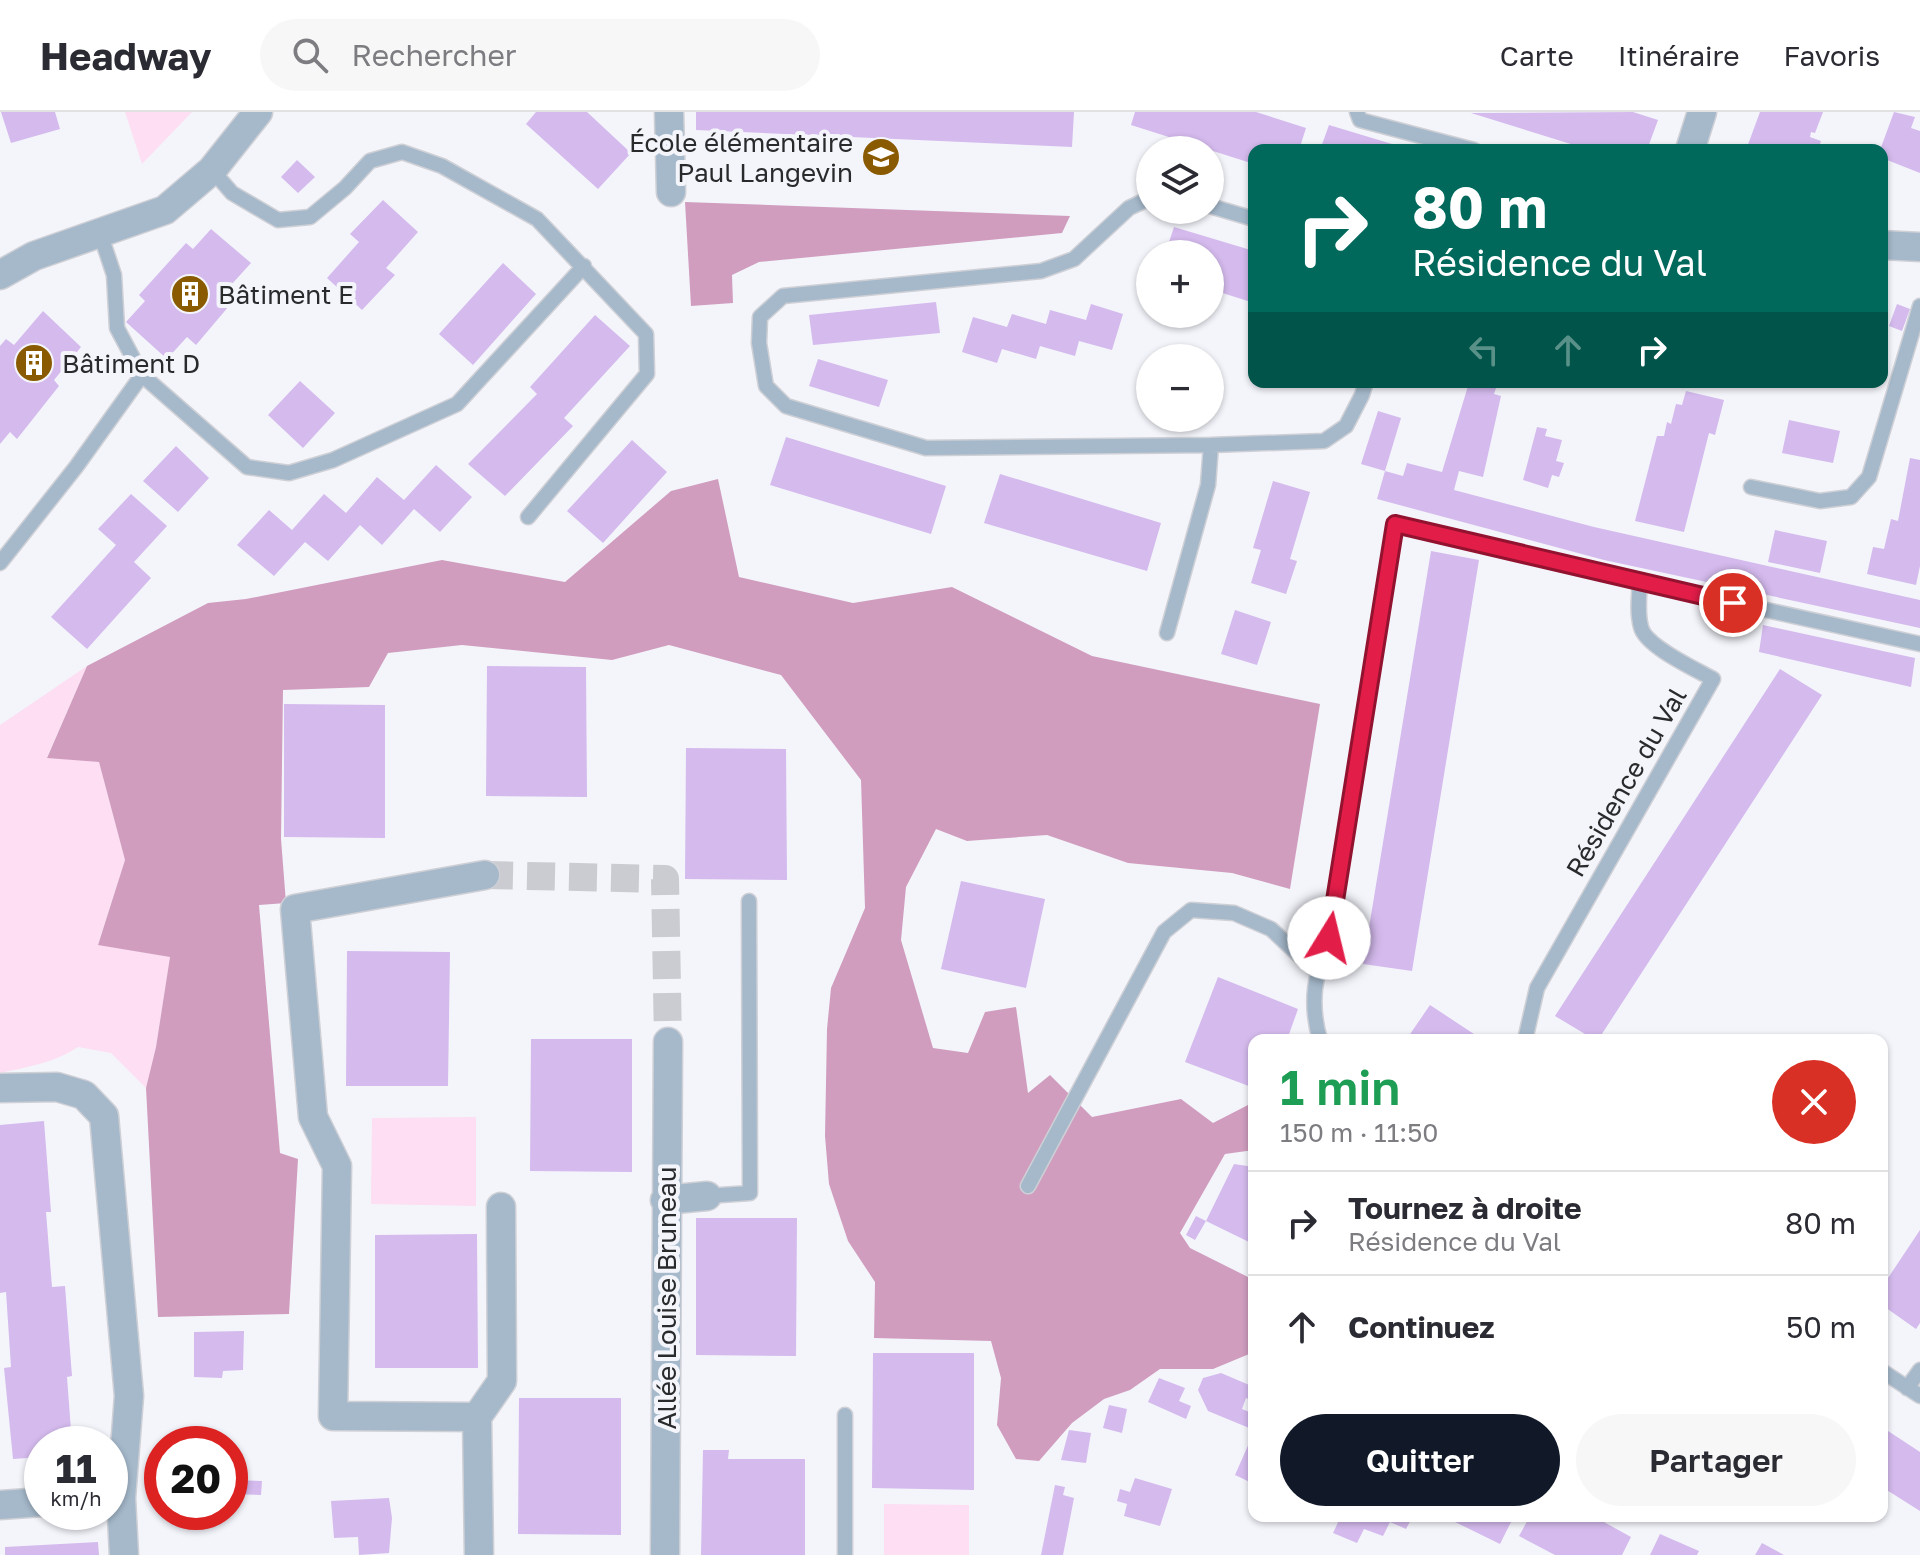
<!DOCTYPE html>
<html lang="fr">
<meta charset="utf-8">
<style>
:root{--surface:#fff;--page:#f7f7f7;--text:#2b2b33;--muted:#7c7c81;--line:#e1e1e2;--accent:#111827}
body{margin:0;font-family:"Golos Text",sans-serif;background:var(--page);color:var(--text);height:100vh;display:flex;flex-direction:column;font-size:30px;white-space:nowrap}
*{box-sizing:border-box;margin:0}
p{font-size:26px;color:var(--muted)}
.icon{flex:none;width:44px;height:44px;fill:none;stroke:currentColor;stroke-width:2;stroke-linecap:round;stroke-linejoin:round}
.map{position:relative;flex:1;overflow:hidden}
.panel{position:absolute;left:1248px;top:922px;width:640px;height:488px;display:flex;flex-direction:column;background:var(--surface);border-radius:16px;box-shadow:0 2px 6px #0004}
.panel>*{flex:none}
.top-card{position:absolute;left:1248px;top:32px;width:640px;height:244px;border-radius:16px;box-shadow:0 2px 6px #0004;background:#00695c;color:#fff;overflow:hidden}
.tools{position:absolute;left:1136px;top:24px;display:grid;gap:16px}
.tools a{display:grid;place-items:center;width:88px;height:88px;border-radius:50%;background:var(--surface);box-shadow:0 2px 6px #0004;font-size:40px}
.speed{position:absolute;left:24px;top:1314px;display:flex;gap:16px;font-size:40px;font-weight:700;text-align:center}
.speed>*{display:grid;place-content:center;width:104px;height:104px;border-radius:50%;background:var(--surface);box-shadow:0 2px 6px #0004;line-height:1}
.speed small{font-size:20px;font-weight:400}
.speed .limit{border:12px solid #d22;background:#fff;color:#111}
.pin{position:absolute;display:grid;place-items:center;width:68px;height:68px;color:#fff;margin:-34px;border:4px solid #fff;border-radius:50%;box-shadow:0 2px 8px #0007}
.me{position:absolute;width:88px;margin:-44px;rotate:9deg;stroke-linejoin:round;filter:drop-shadow(0 0 6px #0008)}
.turn{display:flex;align-items:center;gap:28px;height:168px;padding:0 32px;font-size:36px}
.turn .icon{width:104px;height:104px;stroke-width:2.5}
.turn b{display:block;font-size:56px;line-height:68px}
.lanes{display:flex;align-items:center;height:76px;padding:0 32px;background:#0003;justify-content:center;gap:40px;direction:ltr}
.lanes .off{opacity:.35}
.round{display:grid;place-items:center;flex:none;width:84px;height:84px;border-radius:42px;background:var(--page)}
.summary{display:flex;align-items:center;justify-content:space-between;height:136px;padding:0 32px}
h1{font-size:48px;font-weight:600;line-height:60px;color:#1e9e55}
.primary-button{display:flex;gap:16px;margin-top:auto;padding:16px 32px}
.primary-button a{flex:1;height:92px;border-radius:48px;background:var(--accent);color:#fff;font-size:32px;font-weight:600;line-height:92px;text-align:center}
.primary-button a+a{background:var(--page);color:var(--text)}
ul{padding:0;list-style:none}
li{display:flex;align-items:center;gap:24px;height:104px;padding:0 32px;border-top:2px solid var(--line)}
li div{flex:1}
li b{display:block;font-size:30px}
li em{font-style:normal}
header{display:flex;align-items:center;gap:48px;box-sizing:border-box;height:112px;padding:0 40px;background:var(--surface);border-bottom:2px solid var(--line)}
header strong{font-size:38px}
nav{display:flex;gap:44px;margin-inline-start:auto;font-size:28px}
.search{width:560px;height:72px;background:var(--page);display:flex;align-items:center;gap:20px;box-sizing:border-box;padding:0 28px;border-radius:44px;color:var(--muted);font-size:30px}
.map>svg:first-child{display:block}
.green{fill:#fddef2}
.forest{fill:#d09dbf}
.building{fill:#d4baed}
.lines{fill:none;stroke-linecap:round;stroke-linejoin:round}
.street-tunnel{stroke:#cbccd2;stroke-width:28;stroke-dasharray:28 14;stroke-linecap:butt}
.lane-casing{stroke:#cfd0d6;stroke-width:17}
.street-casing{stroke:#cfd0d6;stroke-width:31}
.lane{stroke:#a5b9cb;stroke-width:14}
.street{stroke:#a5b9cb;stroke-width:28}
.route-casing{stroke:#92132f;stroke-width:20}
.route{stroke:#e11d48;stroke-width:14}
.labels{text-anchor:middle;dominant-baseline:central;stroke-width:8;stroke-linejoin:round;paint-order:stroke}
.poi-label{font-size:26px;fill:#292a2c;stroke:#f4f5fb;text-anchor:start}
.street-label{font-size:26px;fill:#292a2c;stroke:#f4f5fb}
</style>
<header>
<strong>Headway</strong>
<div class="search"><svg class="icon" aria-label="search" viewBox="0 0 24 24"><circle cx="10" cy="10" r="6"/><path d="M15 15l6 6"/></svg>Rechercher</div>
<nav><a>Carte</a><a>Itinéraire</a><a>Favoris</a></nav>
</header>
<div class="map">
<svg width="1920" height="1443" viewBox="0 0 1920 1443">
<rect width="100%" height="100%" fill="#f4f5fb"/>
<path class="green" d="M 125,0 L 192,0 L 142,52 Z
M 87,554 L 47,645 L 99,650 L 125,748 L 98,832 L 170,845 L 156,935 L 146,976 L 111,941 L 78,935 C 54,951 27,955 0,961 L 0,613 Z
M 476,1005 L 476,1094 L 371,1092 L 372,1006 Z
M 884,1392 L 969,1393 L 969,1443 L 884,1443 Z"/>
<path class="forest" d="M 685,90 L 1070,104 L 1062,121 L 759,150 L 732,163 L 733,191 L 691,194 Z
M 718,367 L 739,465 L 853,491 L 952,475 L 1092,544 L 1320,592 L 1290,777 L 1232,761 L 1128,751 L 1047,723 L 967,729 L 936,717 L 906,775 L 901,828 L 933,936 L 968,941 L 985,900 L 1016,895 L 1028,981 L 1050,963 L 1092,1005 L 1181,987 L 1213,1011 L 1248,993 L 1254,995 L 1254,1038 L 1225,1042 L 1180,1121 L 1190,1136 L 1254,1168 L 1254,1240 L 1213,1257 L 1160,1257 L 1130,1278 L 1104,1287 L 1072,1311 L 1039,1349 L 1016,1347 L 997,1313 L 1001,1266 L 991,1229 L 874,1226 L 875,1170 L 848,1129 L 829,1072 L 825,1024 L 827,917 L 831,876 L 865,796 L 861,668 L 781,563 L 669,533 L 612,548 L 462,533 L 388,541 L 369,575 L 283,578 L 281,727 L 286,791 L 259,793 L 280,1041 L 298,1047 L 289,1202 L 158,1205 L 146,976 L 156,935 L 170,845 L 98,833 L 125,748 L 99,650 L 47,646 L 87,554 L 208,491 L 246,487 L 442,448 L 565,470 L 671,379 Z"/>
<path class="building" d="M 1,0 L 55,0 L 60,17 L 11,31 Z
M 536,0 L 587,0 L 631,41 L 598,77 L 526,12 Z
M 696,0 L 1074,0 L 1072,35 L 696,18 Z
M 1135,0 L 1256,0 L 1306,16 L 1299,38 L 1254,38 L 1254,52 L 1131,13 Z
M 1633,0 L 1658,8 L 1647,38 L 1634,36 L 1633,38 L 1590,38 L 1471,1 Z
M 1760,0 L 1823,0 L 1815,21 L 1811,20 L 1810,25 L 1821,29 L 1818,38 L 1746,38 Z
M 1894,0 L 1915,5 L 1911,16 L 1920,19 L 1920,61 L 1882,46 L 1880,38 Z
M 1329,13 L 1392,32 L 1390,38 L 1320,38 Z
M 297,48 L 315,65 L 298,81 L 281,65 Z
M 383,88 L 418,120 L 386,156 L 395,163 L 362,198 L 327,166 L 359,130 L 350,122 Z
M 1174,115 L 1254,139 L 1254,191 L 1210,177 L 1210,142 L 1165,142 Z
M 211,117 L 251,151 L 231,173 L 240,181 L 196,233 L 187,225 L 167,247 L 126,210 L 145,189 L 139,183 L 186,131 L 193,137 Z
M 503,151 L 536,182 L 473,253 L 439,222 Z
M 936,190 L 940,221 L 813,233 L 809,203 Z
M 1091,192 L 1123,202 L 1112,238 L 1079,229 L 1075,244 L 1040,234 L 1036,247 L 1002,237 L 997,251 L 962,240 L 973,205 L 1007,215 L 1012,202 L 1046,212 L 1050,198 L 1086,208 Z
M 1897,192 L 1910,197 L 1902,219 L 1889,214 Z
M 43,199 L 81,235 L 54,268 L 59,274 L 17,327 L 10,320 L 0,332 L 0,234 L 6,227 L 14,233 Z
M 595,203 L 630,234 L 564,306 L 573,314 L 505,384 L 468,352 L 537,282 L 530,275 Z
M 818,247 L 888,268 L 879,295 L 809,274 Z
M 300,269 L 335,301 L 303,336 L 268,303 Z
M 1459,270 L 1498,270 L 1494,282 L 1501,284 L 1483,365 L 1459,359 L 1454,378 L 1594,415 L 1920,488 L 1920,516 L 1604,448 L 1377,387 L 1385,359 L 1403,364 L 1407,351 L 1442,360 L 1468,274 Z
M 1686,279 L 1724,288 L 1715,323 L 1709,321 L 1684,420 L 1635,409 L 1657,324 L 1664,324 L 1667,310 L 1671,312 L 1676,292 L 1682,293 Z
M 1378,299 L 1401,306 L 1385,359 L 1361,352 Z
M 1789,308 L 1840,319 L 1833,351 L 1782,341 Z
M 1537,315 L 1547,317 L 1545,324 L 1562,328 L 1556,349 L 1564,351 L 1559,365 L 1552,363 L 1548,376 L 1523,368 Z
M 786,325 L 946,374 L 931,422 L 770,373 Z
M 632,328 L 667,360 L 603,431 L 567,399 Z
M 176,334 L 209,366 L 178,400 L 143,369 Z
M 1910,346 L 1920,348 L 1920,454 L 1916,473 L 1867,462 L 1873,435 L 1884,437 L 1891,407 L 1898,409 Z
M 436,353 L 472,385 L 440,420 L 414,397 L 382,433 L 360,413 L 328,449 L 305,430 L 274,464 L 237,433 L 269,398 L 292,418 L 324,382 L 346,401 L 377,365 L 404,388 Z
M 1000,362 L 1161,411 L 1147,459 L 984,411 Z
M 1273,369 L 1310,380 L 1290,447 L 1297,449 L 1286,482 L 1251,471 L 1261,438 L 1253,436 Z
M 131,382 L 167,414 L 134,450 L 151,466 L 87,537 L 51,505 L 116,433 L 98,417 Z
M 1775,418 L 1827,429 L 1820,461 L 1768,450 Z
M 1431,439 L 1479,448 L 1412,859 L 1363,852 Z
M 1235,498 L 1271,510 L 1257,553 L 1221,542 Z
M 1763,513 L 1915,546 L 1911,575 L 1759,540 Z
M 487,554 L 586,555 L 587,685 L 486,684 Z
M 1780,557 L 1822,583 L 1598,928 L 1595,928 L 1555,904 Z
M 284,592 L 385,593 L 385,726 L 284,725 Z
M 686,636 L 786,637 L 787,768 L 685,767 Z
M 961,769 L 1045,787 L 1026,876 L 941,857 Z
M 347,839 L 450,840 L 448,974 L 346,974 Z
M 1218,865 L 1298,897 L 1287,928 L 1254,928 L 1254,976 L 1185,950 Z
M 1430,893 L 1483,928 L 1406,928 Z
M 531,927 L 632,927 L 632,1060 L 530,1059 Z
M 44,1009 L 51,1100 L 46,1100 L 52,1175 L 65,1174 L 72,1264 L 67,1265 L 72,1332 L 42,1332 L 42,1345 L 13,1347 L 4,1256 L 11,1255 L 6,1180 L 0,1181 L 0,1013 Z
M 1234,1052 L 1254,1055 L 1254,1124 L 1251,1131 L 1206,1109 Z
M 1196,1104 L 1206,1109 L 1195,1128 L 1186,1123 Z
M 696,1106 L 797,1106 L 796,1244 L 696,1243 Z
M 1920,1118 L 1920,1211 L 1916,1217 L 1882,1193 L 1882,1175 Z
M 477,1122 L 478,1256 L 375,1256 L 375,1123 Z
M 244,1219 L 243,1258 L 223,1259 L 222,1266 L 194,1265 L 194,1220 Z
M 873,1241 L 974,1241 L 974,1378 L 872,1376 Z
M 1221,1261 L 1254,1275 L 1254,1289 L 1246,1286 L 1242,1297 L 1254,1302 L 1254,1318 L 1208,1299 L 1198,1278 L 1203,1266 Z
M 1159,1266 L 1185,1276 L 1179,1289 L 1191,1294 L 1186,1307 L 1148,1290 Z
M 519,1286 L 621,1286 L 621,1423 L 518,1422 Z
M 1109,1293 L 1127,1297 L 1122,1321 L 1103,1316 Z
M 1882,1315 L 1920,1340 L 1920,1399 L 1882,1375 Z
M 1069,1318 L 1091,1321 L 1086,1351 L 1061,1348 Z
M 1250,1329 L 1254,1331 L 1254,1372 L 1235,1363 Z
M 703,1338 L 729,1338 L 728,1347 L 805,1347 L 805,1443 L 701,1443 Z
M 1135,1366 L 1172,1377 L 1160,1414 L 1124,1404 L 1127,1392 L 1117,1389 L 1120,1377 L 1130,1380 Z
M 230,1368 L 262,1369 L 261,1383 L 230,1382 Z
M 1055,1373 L 1065,1375 L 1063,1383 L 1074,1386 L 1063,1443 L 1041,1443 Z
M 389,1386 L 392,1406 L 389,1441 L 359,1443 L 358,1425 L 334,1426 L 331,1389 Z
M 1341,1404 L 1413,1404 L 1406,1417 L 1390,1410 L 1383,1424 L 1364,1417 L 1357,1431 L 1333,1421 Z
M 1453,1404 L 1514,1404 L 1500,1432 L 1451,1408 Z
M 1530,1404 L 1593,1404 L 1631,1425 L 1622,1443 L 1555,1443 L 1519,1424 Z
M 1660,1422 L 1699,1439 L 1697,1443 L 1650,1443 Z
M 98,1430 L 99,1443 L 5,1443 L 5,1435 Z
M 1762,1431 L 1784,1443 L 1755,1443 Z"/>
<g class="lines">
<path class="street-tunnel" d="M 485,763 L 665,767 L 668,930"/>
<g class="lane-casing">
<path id="lane" d="M 1357,0 L 1360,8 L 1474,38
M 212,58 L 232,81 L 278,108 L 310,105 L 345,76 L 370,49 L 402,40 L 442,54 L 537,107 L 646,222 L 647,262 L 528,405
M 1150,86 L 1129,96 L 1074,147 L 1041,159 L 783,184 L 760,205 L 759,231 L 766,274 L 786,294 L 926,336 L 1211,333 L 1324,329 L 1346,314 L 1362,283 L 1366,270
M 1210,94 L 1254,107
M 100,121 L 114,163 L 117,216 L 142,263 L 247,355 L 289,361 L 333,348 L 457,292 L 584,154
M 1751,375 L 1820,389 L 1851,385 L 1869,365 L 1920,194
M 0,451 L 76,355 L 142,263
M 1640,470 L 1920,532
M 1167,521 L 1208,373 L 1211,333
M 1320,928 C 1309,890 1315,862 1329,826 L 1395,412 L 1640,470 C 1639,485 1637,501 1641,515 C 1645,534 1695,557 1713,567 L 1537,876 L 1525,928
M 1028,1074 L 1164,820 L 1191,798 L 1234,801 L 1271,817 L 1316,859
M 707,1084 L 750,1081 L 749,789
M 1882,1259 L 1920,1284
M 1907,1276 L 1920,1258
M 845,1443 L 845,1303"/>
</g>
<g class="street-casing">
<path id="street" d="M 669,0 L 671,80
M 1690,38 L 1702,0
M 1882,133 L 1920,135
M 0,163 L 34,144 L 165,98 L 212,58 L 258,0
M 0,976 L 57,975 L 84,983 L 104,1004 L 129,1284 L 121,1386 L 124,1443
M 665,1088 L 707,1084
M 477,1305 L 333,1304 L 337,1054 L 313,1005 L 295,797 L 485,763
M 0,1393 L 42,1390
M 479,1443 L 477,1305 L 502,1269 L 501,1095
M 665,1443 L 668,930"/>
</g>
<use href="#lane" class="lane"/>
<use href="#street" class="street"/>
</g>
<g class="lines">
<g class="route-casing">
<path id="route" d="M 1329,826 L 1395,412 L 1733,491"/>
</g>
<use href="#route" class="route"/>
</g>
<defs>
<g id="school-disc" transform="scale(2)"><circle r="9.5" fill="#8a5a00" stroke="#f4f5fb"/><path d="M0-5L7-2L0 1L-7-2ZM-4 1L0 2.5L4 1V4Q0 6-4 4Z" fill="#fff"/></g>
<g id="building-disc" transform="scale(2)"><circle r="9.5" fill="#8a5a00" stroke="#f4f5fb"/><path d="M-4-6H4V6H1V3H-1V6H-4ZM-2.5-4.3h1.7v1.8h-1.7ZM.8-4.3h1.7v1.8H.8ZM-2.5-1h1.7V.8h-1.7ZM.8-1h1.7V.8H.8Z" fill="#fff"/></g>
</defs>
<g fill-rule="evenodd">
<use href="#school-disc" x="881" y="45"/>
<use href="#building-disc" x="190" y="182"/>
<use href="#building-disc" x="34" y="251"/>
</g>
<g class="labels">
<g class="poi-label">
<text x="853" y="30" text-anchor="end">École élémentaire<tspan x="853" dy="30">Paul Langevin</tspan></text>
<text x="218" y="182">Bâtiment E</text>
<text x="62" y="251">Bâtiment D</text>
</g>
<g class="street-label">
<text transform="translate(1626 670) rotate(-60)">Résidence du Val</text>
<text transform="translate(666 1186) rotate(-90)">Allée Louise Bruneau</text>
</g>
</g>
</svg>
<div class="tools">
<a><svg class="icon" aria-label="layers" viewBox="0 0 24 24"><path d="M12 4l9 5-9 5-9-5zM3 14l9 5 9-5"/></svg></a>
<a>+</a>
<a>−</a>
</div>
<div class="speed"><div>11<small>km/h</small></div><div class="limit">20</div></div>
<div class="pin" style="left:1733px;top:491px;background:#d93025"><svg class="icon" aria-label="arrive" viewBox="0 0 24 24"><path d="M6 21V4h12l-3 4 3 4H6"/></svg></div>
<svg class="me" style="left:1329px;top:826px" viewBox="-20 -20 40 40"><circle r="19" fill="#fff"/><path d="M0-13L10 11 0 6-10 11z" fill="#e11d48"/></svg>
<div class="top-card">
<div class="turn"><svg class="icon" aria-label="right" viewBox="0 0 24 24"><path d="M7 20v-9h11M14 6l5 5-5 5"/></svg><div><b>80 m</b>Résidence du Val</div></div>
<div class="lanes"><svg class="icon off" aria-label="left" viewBox="0 0 24 24"><path d="M17 20v-9H6M10 6l-5 5 5 5"/></svg><svg class="icon off" aria-label="ahead" viewBox="0 0 24 24"><path d="M12 20V5M6 11l6-6 6 6"/></svg><svg class="icon" aria-label="right" viewBox="0 0 24 24"><path d="M7 20v-9h11M14 6l5 5-5 5"/></svg></div>
</div>
<section class="panel">
<div class="summary"><div><h1>1 min</h1><p>150 m · 11:50</p></div><a class="round" style="background:#d93025;color:#fff"><svg class="icon" aria-label="close" viewBox="0 0 24 24"><path d="M6 6l12 12M18 6L6 18"/></svg></a></div>
<ul>
<li><svg class="icon" aria-label="right" viewBox="0 0 24 24"><path d="M7 20v-9h11M14 6l5 5-5 5"/></svg><div><b>Tournez à droite</b><p>Résidence du Val</p></div><em>80 m</em></li>
<li><svg class="icon" aria-label="ahead" viewBox="0 0 24 24"><path d="M12 20V5M6 11l6-6 6 6"/></svg><div><b>Continuez</b></div><em>50 m</em></li>
</ul>
<div class="primary-button"><a>Quitter</a><a>Partager</a></div>
</section>
</div>
